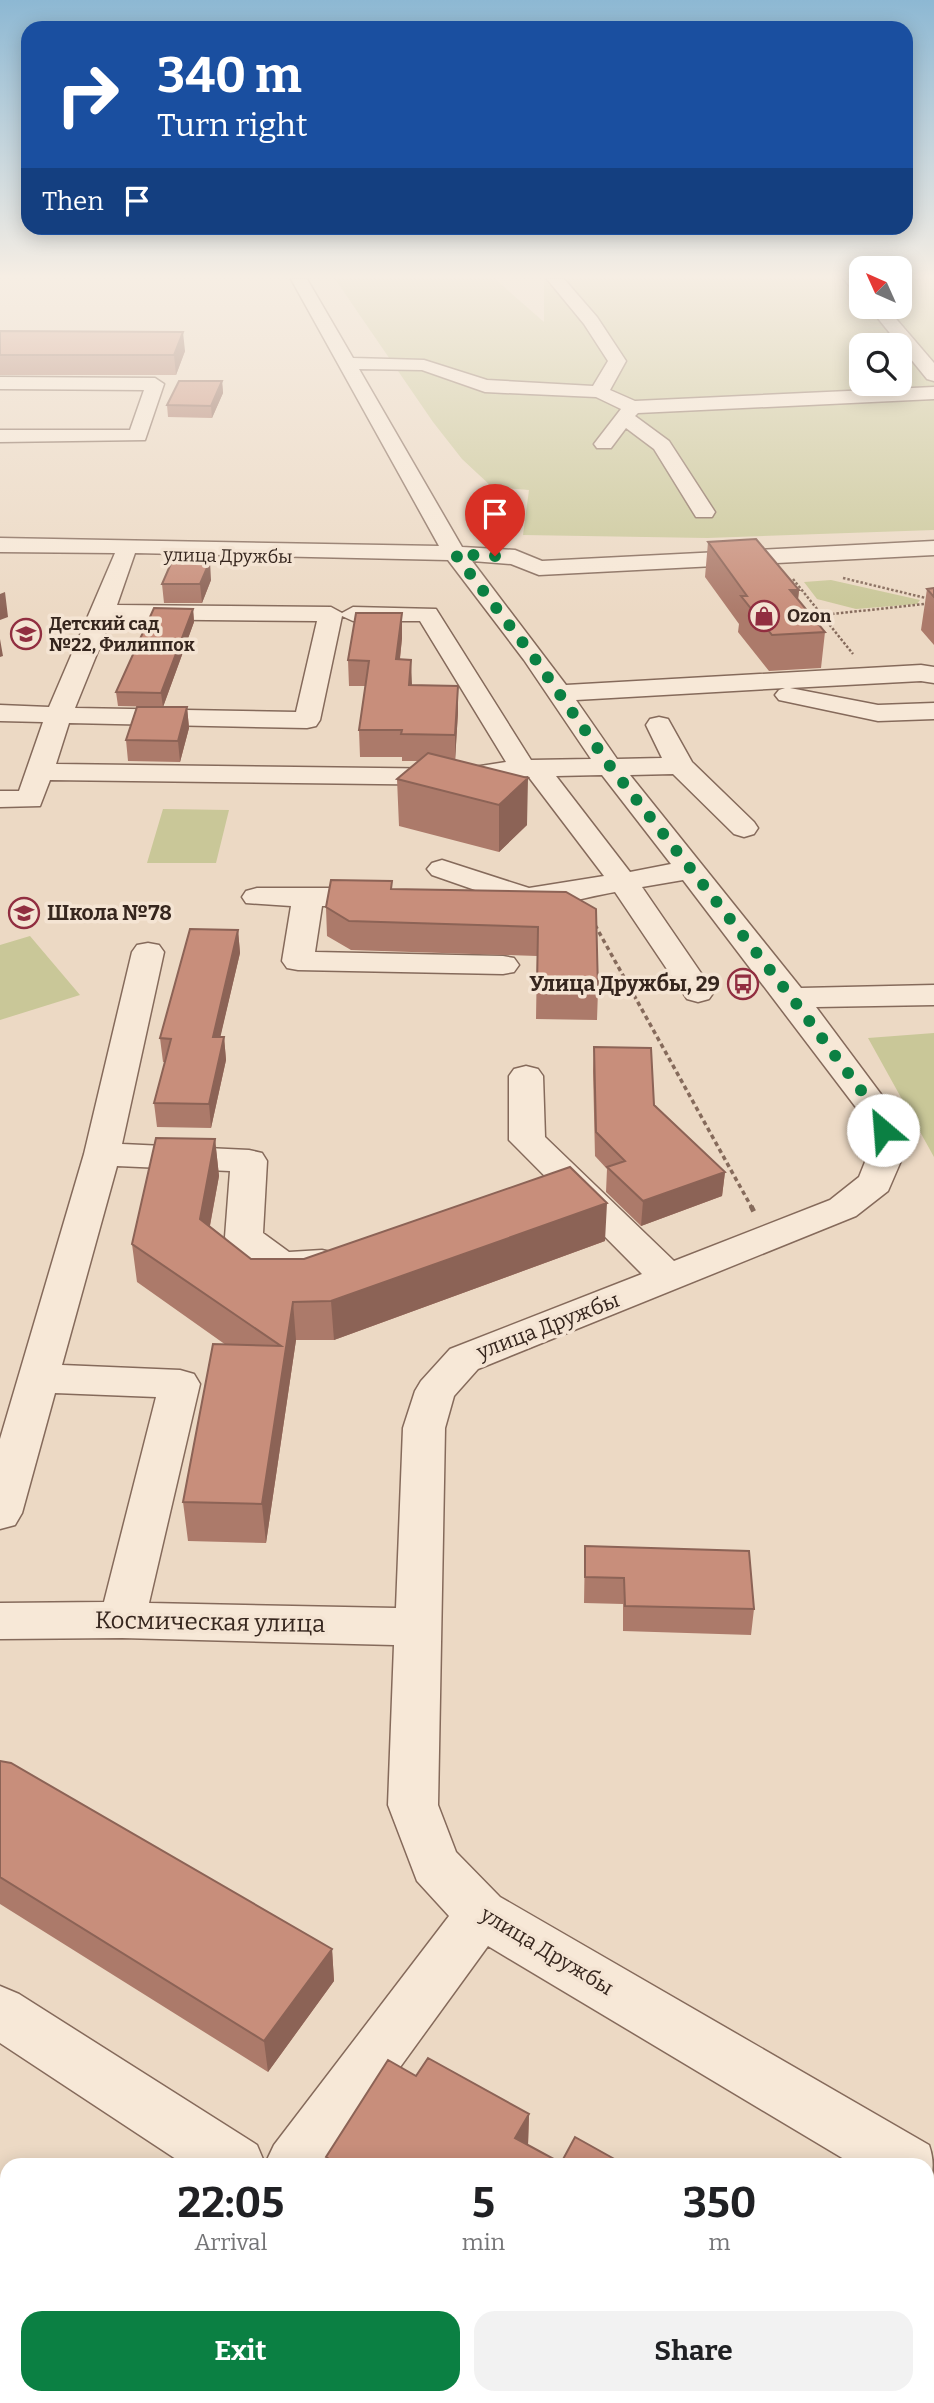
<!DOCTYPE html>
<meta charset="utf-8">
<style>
:root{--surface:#fff;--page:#f2f2f2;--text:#202124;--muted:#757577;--accent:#0b8043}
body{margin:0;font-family:Bitter,serif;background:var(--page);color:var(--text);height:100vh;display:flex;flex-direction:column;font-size:26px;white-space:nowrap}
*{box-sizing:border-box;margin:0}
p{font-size:23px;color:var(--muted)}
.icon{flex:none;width:38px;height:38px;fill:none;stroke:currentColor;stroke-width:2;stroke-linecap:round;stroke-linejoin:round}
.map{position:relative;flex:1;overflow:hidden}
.details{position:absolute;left:0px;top:2158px;width:934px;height:247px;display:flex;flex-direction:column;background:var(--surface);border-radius:21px 21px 0 0;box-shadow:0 4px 18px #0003}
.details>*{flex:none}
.top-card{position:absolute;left:21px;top:21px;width:892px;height:214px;border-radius:21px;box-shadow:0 4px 18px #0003;background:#1a4fa0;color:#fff;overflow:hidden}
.needle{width:46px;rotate:315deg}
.buttons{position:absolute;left:849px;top:256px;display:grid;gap:14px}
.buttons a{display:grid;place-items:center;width:63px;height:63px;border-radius:14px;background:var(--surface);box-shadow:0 4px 18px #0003;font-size:35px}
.pin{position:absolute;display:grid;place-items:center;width:60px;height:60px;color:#fff;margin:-72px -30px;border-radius:50% 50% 50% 0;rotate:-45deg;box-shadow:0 0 7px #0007}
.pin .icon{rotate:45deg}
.me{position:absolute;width:77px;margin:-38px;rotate:333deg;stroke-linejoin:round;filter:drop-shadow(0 0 5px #0008)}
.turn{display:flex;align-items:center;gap:24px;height:147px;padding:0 21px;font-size:32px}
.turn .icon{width:91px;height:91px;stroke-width:2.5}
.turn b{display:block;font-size:49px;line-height:60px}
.then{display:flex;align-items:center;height:66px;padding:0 21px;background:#0003;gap:14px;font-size:26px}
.eta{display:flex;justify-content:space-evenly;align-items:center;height:119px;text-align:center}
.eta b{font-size:42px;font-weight:700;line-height:49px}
.cta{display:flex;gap:14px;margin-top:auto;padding:14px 21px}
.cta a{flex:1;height:80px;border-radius:21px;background:var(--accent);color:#fff;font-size:28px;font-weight:700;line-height:80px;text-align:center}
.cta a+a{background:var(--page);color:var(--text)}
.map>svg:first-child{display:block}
.green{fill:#c9c798;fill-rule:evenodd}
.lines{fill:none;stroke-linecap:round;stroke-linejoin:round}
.minor-casing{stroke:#856a5b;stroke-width:3}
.path-far2{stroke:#856a5b;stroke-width:2.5;stroke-dasharray:2.5 2;stroke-linecap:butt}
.path-far1{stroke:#856a5b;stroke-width:3.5;stroke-dasharray:4.5 3.5;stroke-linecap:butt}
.path{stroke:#856a5b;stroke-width:5;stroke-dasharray:6 4.5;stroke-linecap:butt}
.minor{fill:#f7e8d7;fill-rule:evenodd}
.wall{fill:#ac7a6a}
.shaded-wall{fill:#8c6356}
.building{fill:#c88e7b;stroke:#8c6356;stroke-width:2}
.route{stroke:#0b8043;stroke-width:12;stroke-dasharray:0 21.6}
.labels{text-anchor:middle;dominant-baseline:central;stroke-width:7;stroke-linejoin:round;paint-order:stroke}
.far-street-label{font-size:18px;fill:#36261e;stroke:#f4e4d3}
.far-poi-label{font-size:18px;font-weight:bold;fill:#36261e;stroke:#f4e4d3;text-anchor:start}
.poi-label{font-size:21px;font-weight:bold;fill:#36261e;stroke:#f4e4d3;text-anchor:start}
.street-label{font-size:21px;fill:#36261e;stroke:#f4e4d3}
.near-street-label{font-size:24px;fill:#36261e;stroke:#f4e4d3}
</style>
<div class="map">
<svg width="934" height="2403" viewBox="0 0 934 2403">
<rect width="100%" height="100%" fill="#ecd9c4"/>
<path class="green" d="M 335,279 L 495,279 L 544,322 L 544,279 L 861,279 L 861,306 L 900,306 L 900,279 L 934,279 L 934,530 L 707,538 L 523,535 L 529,490 L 492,487 L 462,459 L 433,422 ZM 861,345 L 900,345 L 900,383 L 861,383 Z
M 831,580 L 920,600 L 917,604 L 856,609 L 817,599 L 804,582 Z
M 163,809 L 229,810 L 216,863 L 147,863 Z
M 30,936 L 80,995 L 0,1020 L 0,945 Z
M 934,1033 L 934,1157 L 868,1038 Z"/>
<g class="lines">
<g class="minor-casing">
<path id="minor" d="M 291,279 L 307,279 L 353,358 L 424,360 L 487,380 L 593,386 L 608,361 L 584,324 L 547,279 L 564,279 L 597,317 L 626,361 L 610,390 L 635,401 L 934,387 L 934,399 L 638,413 L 635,416 L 669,441 L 715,512 L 712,517 L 696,517 L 654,449 L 626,428 L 611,448 L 597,448 L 594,444 L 621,409 L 596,397 L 485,392 L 422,370 L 359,369 L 462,547 L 515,550 L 542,561 L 934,541 L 934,555 L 539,575 L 511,564 L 472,561 L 566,685 L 921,665 L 934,667 L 934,683 L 921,681 L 790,688 L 878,705 L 934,703 L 934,719 L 878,721 L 779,700 L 775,695 L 779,690 L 785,688 L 576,700 L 617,759 L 662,758 L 646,725 L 650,719 L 659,717 L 668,719 L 692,762 L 754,822 L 758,828 L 754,834 L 744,837 L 734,834 L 673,774 L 630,775 L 801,988 L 934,985 L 934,1005 L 816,1007 L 895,1113 L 907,1147 L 888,1191 L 856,1216 L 478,1369 L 454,1396 L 445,1428 L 438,1805 L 456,1852 L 500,1897 L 929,2145 C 934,2159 934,2174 928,2186 L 928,2165 L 854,2165 L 488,1946 L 329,2165 L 185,2165 L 0,2043 L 0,1986 L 19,1994 L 257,2145 L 265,2164 L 274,2145 L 449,1916 L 417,1881 L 388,1805 L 394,1645 L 122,1638 L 0,1639 L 0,1603 L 104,1602 L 156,1397 L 55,1393 L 22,1513 L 15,1525 L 0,1529 L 0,1439 L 84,1154 L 132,952 L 137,945 L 148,943 L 159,945 L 164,952 L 122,1144 L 249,1150 L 262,1153 L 267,1161 L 263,1233 L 289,1252 L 322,1250 L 335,1253 L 341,1262 L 335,1271 L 281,1277 L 268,1274 L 231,1246 L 225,1237 L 230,1171 L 117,1166 L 62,1365 L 180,1370 L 194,1374 L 200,1384 L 149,1603 L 396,1608 L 403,1428 L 415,1391 L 421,1381 L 450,1349 L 642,1274 L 509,1140 L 509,1076 L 514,1069 L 526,1066 L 538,1069 L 543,1076 L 545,1137 L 674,1261 L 830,1200 L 859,1177 L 871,1147 L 861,1114 L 683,880 L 642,887 L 714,992 L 709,999 L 698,1002 L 687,999 L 615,892 C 580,898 540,912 504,903 L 501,899 L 432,875 L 427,869 L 432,863 L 442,860 L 529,888 L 604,876 L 528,776 L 461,785 L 50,780 L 40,806 L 0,807 L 0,791 L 19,791 L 43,722 L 0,721 L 0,705 L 49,707 L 115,553 L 0,552 L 0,538 L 439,546 ZM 135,553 L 448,560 L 524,660 L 591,759 L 531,760 L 436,609 L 353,607 L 342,613 L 331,607 L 117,605 ZM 342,616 L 353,621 L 420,621 L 506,762 L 461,769 L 56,764 L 69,723 L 307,728 L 316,726 L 320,720 ZM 111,619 L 317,621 L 296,712 L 75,708 ZM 602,775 L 671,864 L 630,872 L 556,776 Z
M 844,279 L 861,279 L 861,294 L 855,293 Z
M 868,306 L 885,306 L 934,363 L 934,381 L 927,379 Z
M 0,377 L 155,378 L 164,384 L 145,440 L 0,442 L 0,430 L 130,430 L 144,390 L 0,389 Z
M 257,888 L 376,888 L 387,891 L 391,897 L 387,903 L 376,906 L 322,906 L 315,952 L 503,956 L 514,958 L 519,965 L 514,972 L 503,974 L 298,970 L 287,968 L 282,961 L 291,906 L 246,903 L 242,897 L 246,891 Z
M 544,2398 L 613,2398 L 616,2403 L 547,2403 Z"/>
</g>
<path class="path-far2" d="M 843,578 L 934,600
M 793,579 L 853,654
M 823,615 L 934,603"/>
<path class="path-far1" d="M 595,925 L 752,1208"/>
<path class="path" d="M 751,1206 L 755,1214"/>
<use href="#minor" class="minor"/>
</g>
<path class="wall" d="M 0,331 L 185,351 L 176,375 L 0,375 Z
M 222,381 L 223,393 L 212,418 L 168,417 L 167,405 Z
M 708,542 L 799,590 L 798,600 L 825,632 L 821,668 L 769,671 L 738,632 L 739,624 L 705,577 Z
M 211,580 L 202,603 L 164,603 L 162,584 Z
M 934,588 L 934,645 L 921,630 L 927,589 Z
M 193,609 L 194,622 L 163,707 L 118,706 L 116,692 Z
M 402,613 L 402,638 L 400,659 L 412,685 L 458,712 L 455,760 L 527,825 L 499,852 L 399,826 L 397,779 L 418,761 L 402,761 L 402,757 L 360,757 L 359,730 L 365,686 L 349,686 L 348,660 Z
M 187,707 L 189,728 L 180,762 L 128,761 L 126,740 Z
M 392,881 L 392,889 L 566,892 L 598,990 L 597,1020 L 536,1019 L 537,956 L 351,950 L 327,936 L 326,907 Z
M 238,930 L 240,953 L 220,1037 L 224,1037 L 226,1060 L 211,1128 L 157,1127 L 154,1103 L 165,1062 L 163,1062 L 160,1038 Z
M 594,1047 L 725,1172 L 722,1196 L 641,1226 L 606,1192 L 607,1169 L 595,1156 L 593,1071 Z
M 215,1139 L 219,1176 L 210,1226 L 251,1259 L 304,1259 L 605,1241 L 334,1340 L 296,1340 L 266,1543 L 188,1541 L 183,1502 L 226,1345 L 137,1282 L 132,1244 Z
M 585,1546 L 754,1609 L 751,1635 L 623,1631 L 623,1604 L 584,1603 Z
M 0,1761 L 332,1949 L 334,1981 L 268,2072 L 0,1904 Z
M 529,2114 L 528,2145 L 561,2163 L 625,2165 L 327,2165 L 326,2157 Z
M 928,2389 L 934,2403 L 689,2403 L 680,2398 L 928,2398 Z
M 254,2398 L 508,2398 L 516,2403 L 255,2403 Z"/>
<path class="shaded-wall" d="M 183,332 L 185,351 L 176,375 L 174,355 Z
M 222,381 L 223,393 L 212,418 L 211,406 Z
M 210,561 L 211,580 L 202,603 L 200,584 Z
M 790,590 L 799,590 L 795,625 Z
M 5,592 L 8,617 L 0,620 L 0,594 Z
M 193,609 L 194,622 L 163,707 L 161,693 Z
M 402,613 L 402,638 L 397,685 L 396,659 Z
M 0,639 L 3,656 L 0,657 Z
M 411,660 L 412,685 L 409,685 Z
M 458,686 L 458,712 L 455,762 L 455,735 Z
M 187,707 L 189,728 L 180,762 L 178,741 Z
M 528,778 L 527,825 L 499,852 L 499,805 Z
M 238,930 L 240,953 L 215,1060 L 213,1037 Z
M 224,1037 L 226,1060 L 211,1128 L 209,1104 Z
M 215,1139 L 219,1176 L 204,1257 L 200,1219 Z
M 725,1172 L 722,1196 L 641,1226 L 643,1201 Z
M 607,1203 L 605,1241 L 334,1340 L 331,1301 Z
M 293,1302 L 296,1340 L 266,1543 L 262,1504 Z
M 332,1949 L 334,1981 L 268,2072 L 264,2041 Z
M 529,2114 L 528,2145 L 515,2138 Z"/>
<path class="building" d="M 0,331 L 183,332 L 174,355 L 0,355 Z
M 179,381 L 222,381 L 211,406 L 167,405 Z
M 756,539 L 799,590 L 790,590 L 825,632 L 772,635 L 741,596 L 747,596 L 708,542 Z
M 172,561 L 210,561 L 200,584 L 162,584 Z
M 934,588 L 934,597 L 927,589 Z
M 154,608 L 193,609 L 161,693 L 116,692 Z
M 356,613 L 402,613 L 396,659 L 411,660 L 409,685 L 458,686 L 455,735 L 401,734 L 402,730 L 359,730 L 369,661 L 348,660 Z
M 137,707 L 187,707 L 178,741 L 126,740 Z
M 428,753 L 528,778 L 499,805 L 397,779 Z
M 331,880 L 392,881 L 391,889 L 566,892 L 596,909 L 598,990 L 537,989 L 538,927 L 349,921 L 326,907 Z
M 190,929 L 238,930 L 213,1037 L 224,1037 L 209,1104 L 154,1103 L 171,1039 L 160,1038 Z
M 594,1047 L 651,1048 L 654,1105 L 725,1172 L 643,1201 L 607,1167 L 625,1161 L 596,1132 Z
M 156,1138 L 215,1139 L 200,1219 L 251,1259 L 304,1259 L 570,1167 L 607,1203 L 331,1301 L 293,1302 L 262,1504 L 183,1502 L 213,1344 L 281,1346 L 132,1244 Z
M 585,1546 L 749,1551 L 754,1609 L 625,1606 L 624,1578 L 585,1577 Z
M 0,1761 L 11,1763 L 332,1949 L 264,2041 L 0,1877 Z
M 428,2058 L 529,2114 L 515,2138 L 561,2163 L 575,2137 L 625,2165 L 339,2165 L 326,2157 L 388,2060 L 416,2076 Z
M 928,2339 L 934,2343 L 934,2370 L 928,2388 Z
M 928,2389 L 934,2393 L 934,2403 L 742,2403 L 733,2398 L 928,2398 Z
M 271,2398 L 508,2398 L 516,2403 L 279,2403 Z"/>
<linearGradient id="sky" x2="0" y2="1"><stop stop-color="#8db8d3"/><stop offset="0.45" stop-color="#f6eee4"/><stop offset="1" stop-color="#f6eee4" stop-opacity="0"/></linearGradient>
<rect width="934" height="615" fill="url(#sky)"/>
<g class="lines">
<path class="route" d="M 495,556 L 455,554 L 533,656 L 610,766 L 792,998 L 878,1113 L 883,1130"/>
</g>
<defs>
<g id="shop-ring" transform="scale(1.575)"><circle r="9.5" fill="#f4e4d3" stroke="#912e40" stroke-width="1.5"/><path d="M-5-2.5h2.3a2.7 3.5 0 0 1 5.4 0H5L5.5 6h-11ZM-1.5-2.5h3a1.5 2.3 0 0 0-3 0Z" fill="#912e40"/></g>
<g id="school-ring" transform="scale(1.575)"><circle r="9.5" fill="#f4e4d3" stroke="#912e40" stroke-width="1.5"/><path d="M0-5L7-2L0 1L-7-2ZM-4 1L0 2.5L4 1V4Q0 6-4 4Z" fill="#912e40"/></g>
<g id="bus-ring" transform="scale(1.575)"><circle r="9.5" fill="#f4e4d3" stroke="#912e40" stroke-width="1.5"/><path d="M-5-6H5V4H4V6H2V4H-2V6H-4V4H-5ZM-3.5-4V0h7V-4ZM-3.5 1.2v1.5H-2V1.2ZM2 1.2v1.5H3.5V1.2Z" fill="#912e40"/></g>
</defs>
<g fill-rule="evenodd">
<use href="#shop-ring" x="764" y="616"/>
<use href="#school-ring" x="26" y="634"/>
<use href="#school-ring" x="24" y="913"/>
<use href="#bus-ring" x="743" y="984"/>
</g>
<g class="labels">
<g class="far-street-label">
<text transform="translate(228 556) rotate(1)">улица Дружбы</text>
</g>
<g class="far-poi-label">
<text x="787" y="616">Ozon</text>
<text x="49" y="624">Детский сад<tspan x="49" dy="21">№22, Филиппок</tspan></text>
</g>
<g class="poi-label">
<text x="47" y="913">Школа №78</text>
<text x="720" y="984" text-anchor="end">Улица Дружбы, 29</text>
</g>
<g class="street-label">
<text transform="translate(548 1326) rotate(-21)">улица Дружбы</text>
<text transform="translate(547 1951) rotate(31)">улица Дружбы</text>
</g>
<g class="near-street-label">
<text transform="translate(210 1622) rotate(1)">Космическая улица</text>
</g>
</g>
</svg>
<div class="buttons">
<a><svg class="needle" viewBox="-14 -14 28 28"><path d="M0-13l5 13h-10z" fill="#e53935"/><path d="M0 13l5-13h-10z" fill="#757577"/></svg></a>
<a><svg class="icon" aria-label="search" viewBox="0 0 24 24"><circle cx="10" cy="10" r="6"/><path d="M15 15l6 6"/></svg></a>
</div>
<div class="pin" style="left:495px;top:556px;background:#d93025"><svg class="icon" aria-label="arrive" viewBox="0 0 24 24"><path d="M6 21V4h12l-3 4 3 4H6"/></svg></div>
<svg class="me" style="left:883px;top:1130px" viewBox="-20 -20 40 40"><circle r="19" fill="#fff"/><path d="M0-13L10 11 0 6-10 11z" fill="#0b8043"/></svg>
<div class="top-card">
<div class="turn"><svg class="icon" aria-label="right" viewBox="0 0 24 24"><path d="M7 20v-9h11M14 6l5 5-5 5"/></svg><div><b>340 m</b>Turn right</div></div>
<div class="then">Then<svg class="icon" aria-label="arrive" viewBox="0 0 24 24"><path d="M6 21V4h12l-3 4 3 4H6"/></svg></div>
</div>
<section class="details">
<div class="eta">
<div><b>22:05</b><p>Arrival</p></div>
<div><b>5</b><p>min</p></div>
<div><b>350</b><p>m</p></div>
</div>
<div class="cta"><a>Exit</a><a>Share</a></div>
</section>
</div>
